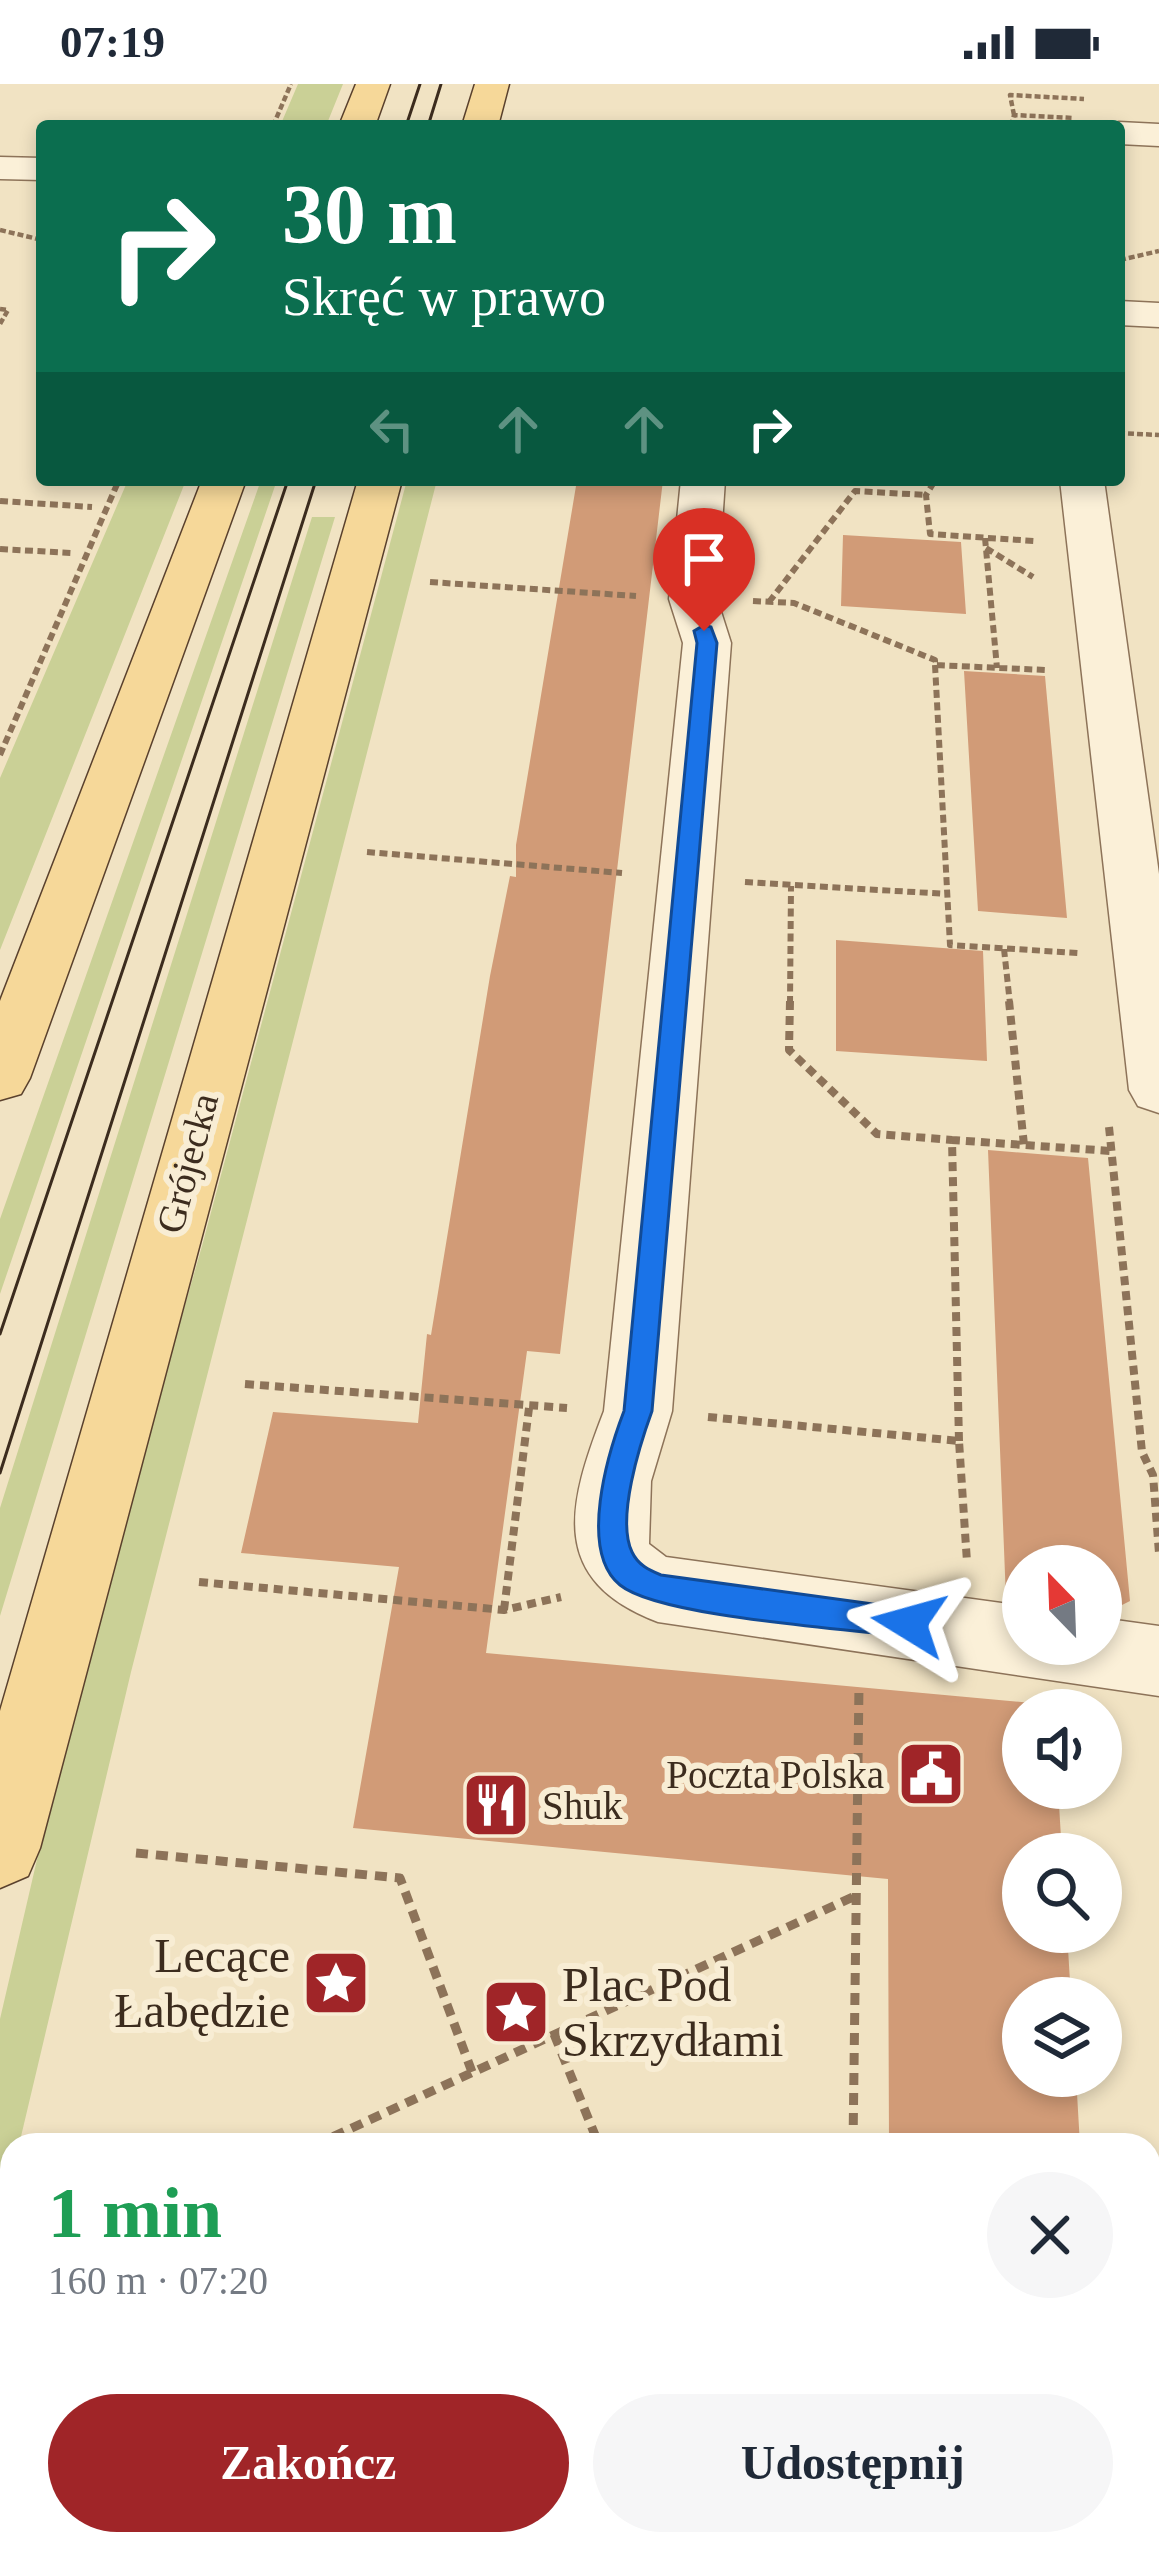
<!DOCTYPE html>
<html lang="pl">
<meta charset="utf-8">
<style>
:root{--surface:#fff;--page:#f6f6f7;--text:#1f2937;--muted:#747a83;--accent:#a02528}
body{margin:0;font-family:"Times New Roman",serif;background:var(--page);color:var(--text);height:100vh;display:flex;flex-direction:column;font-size:45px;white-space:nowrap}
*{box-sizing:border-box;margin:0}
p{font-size:39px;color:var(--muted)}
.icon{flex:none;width:66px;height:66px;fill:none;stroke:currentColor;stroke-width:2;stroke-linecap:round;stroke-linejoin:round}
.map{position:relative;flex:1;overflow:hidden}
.details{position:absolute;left:0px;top:2049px;width:1161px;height:423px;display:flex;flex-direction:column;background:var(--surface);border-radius:36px 36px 0 0;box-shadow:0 6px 18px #0003}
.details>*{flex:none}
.banner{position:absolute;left:36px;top:36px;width:1089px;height:366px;border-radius:12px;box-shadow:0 6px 18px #0003;background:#0b6e4f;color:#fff;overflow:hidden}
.needle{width:78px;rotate:337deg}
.tools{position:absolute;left:1002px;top:1461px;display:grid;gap:24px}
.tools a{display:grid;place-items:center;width:120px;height:120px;border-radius:50%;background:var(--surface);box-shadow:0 6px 18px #0003;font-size:60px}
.pin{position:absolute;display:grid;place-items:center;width:102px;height:102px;color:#fff;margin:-123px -51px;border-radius:50% 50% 50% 0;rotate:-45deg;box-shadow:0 0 12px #0007}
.pin .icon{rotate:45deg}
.me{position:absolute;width:132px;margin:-66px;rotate:278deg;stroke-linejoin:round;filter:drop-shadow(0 0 9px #0008)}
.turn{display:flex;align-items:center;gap:42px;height:252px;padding:0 48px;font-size:54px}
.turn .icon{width:156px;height:156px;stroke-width:2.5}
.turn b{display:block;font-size:84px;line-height:102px}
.lanes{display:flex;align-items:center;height:114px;padding:0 48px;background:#0003;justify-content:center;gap:60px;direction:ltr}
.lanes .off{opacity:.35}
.round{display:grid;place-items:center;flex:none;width:126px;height:126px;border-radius:63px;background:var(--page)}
.headline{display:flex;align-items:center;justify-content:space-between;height:204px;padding:0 48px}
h1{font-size:72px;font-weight:700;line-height:90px;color:#1e9e55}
.cta{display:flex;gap:24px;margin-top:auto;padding:24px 48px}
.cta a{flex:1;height:138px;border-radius:72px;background:var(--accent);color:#fff;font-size:48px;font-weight:700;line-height:138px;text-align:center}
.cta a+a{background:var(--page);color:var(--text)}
.status{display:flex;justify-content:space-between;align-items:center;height:84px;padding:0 60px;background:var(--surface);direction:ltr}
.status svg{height:33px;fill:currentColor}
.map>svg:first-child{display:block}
.green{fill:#cad096}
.building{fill:#d19b77}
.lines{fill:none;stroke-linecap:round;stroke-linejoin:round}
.minor-casing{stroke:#8d7359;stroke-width:3}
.major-casing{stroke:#5a412d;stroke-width:3}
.path-far3{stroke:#8d7359;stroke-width:4.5;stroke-dasharray:6 3;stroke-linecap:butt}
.path-far2{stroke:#8d7359;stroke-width:6;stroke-dasharray:8 4.5;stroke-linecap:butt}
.path-far1{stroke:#8d7359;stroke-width:8;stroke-dasharray:9 6;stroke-linecap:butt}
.path{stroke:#8d7359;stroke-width:9;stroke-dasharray:12 8;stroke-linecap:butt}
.minor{fill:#fbf0d8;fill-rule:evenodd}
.major{fill:#f6d899;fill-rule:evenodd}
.tram{stroke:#3c2c1e;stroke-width:3}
.route{fill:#1a73e8;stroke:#114b97;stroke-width:3}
.labels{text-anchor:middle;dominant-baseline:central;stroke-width:12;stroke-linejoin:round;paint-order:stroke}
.street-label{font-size:39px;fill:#3c2c1e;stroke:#f8edd4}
.poi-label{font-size:39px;fill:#3c2c1e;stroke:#f8edd4;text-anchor:end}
.near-poi-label{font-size:48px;fill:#3c2c1e;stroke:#f8edd4;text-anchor:end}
</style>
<div class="status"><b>07:19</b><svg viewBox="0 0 49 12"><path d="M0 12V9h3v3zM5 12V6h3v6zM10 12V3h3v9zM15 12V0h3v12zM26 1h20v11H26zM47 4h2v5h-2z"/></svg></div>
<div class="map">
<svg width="1159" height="2471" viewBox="0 0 1159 2471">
<rect width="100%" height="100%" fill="#f1e3c3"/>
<path class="green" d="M 298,0 L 343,0 L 326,42 L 280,42 Z
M 128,396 L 186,396 L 0,866 L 0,694 Z
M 261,396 L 277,396 L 0,1210 L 0,1135 Z
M 407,396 L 437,396 L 131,1588 L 19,2061 L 12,2061 L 12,2092 L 0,2143 L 0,1935 L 84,1573 L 202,1162 Z
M 312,433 L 335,433 L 0,1532 L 0,1424 Z"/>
<path class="building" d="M 577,396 L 663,396 L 560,1270 L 527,1267 L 486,1569 L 1054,1621 L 1054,1626 L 1023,1626 L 1023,1704 L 1058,1704 L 1062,1770 L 1023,1770 L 1023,1848 L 1067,1848 L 1071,1914 L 1023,1914 L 1023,1992 L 1076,1992 L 1080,2061 L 889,2061 L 888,1795 L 353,1744 L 399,1483 L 241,1469 L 273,1328 L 418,1339 L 427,1250 L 431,1251 L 490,892 L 510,792 L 516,793 L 516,761 Z
M 843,451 L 961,458 L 966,530 L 841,522 Z
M 964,587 L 1045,592 L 1067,834 L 978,827 Z
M 836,856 L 983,867 L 987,977 L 836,967 Z
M 988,1066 L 1088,1074 L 1130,1517 L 1106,1529 L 1101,1528 L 1101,1482 L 1023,1482 L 1023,1517 L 1006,1515 Z"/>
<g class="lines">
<g class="minor-casing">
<path id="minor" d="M 1119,38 L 1159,40 L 1159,62 L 1119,60 L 1119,42 L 1106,42 Z
M 0,73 L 42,74 L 42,96 L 0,95 Z
M 1119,217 L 1159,219 L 1159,243 L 1119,241 Z
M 681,396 L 725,396 L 717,515 L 731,559 L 672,1327 L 651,1397 L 649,1460 L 666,1473 L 1023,1522 L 1023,1560 L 1101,1560 L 1101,1534 L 1159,1542 L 1159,1612 L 658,1538 C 547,1496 568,1420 604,1327 L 683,559 L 669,515 Z
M 1060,396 L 1104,396 L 1159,790 L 1159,1029 L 1138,1022 L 1129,1006 Z"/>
</g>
<g class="major-casing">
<path id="major" d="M 356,0 L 390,0 L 375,42 L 339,42 Z
M 475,0 L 509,0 L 498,42 L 462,42 Z
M 202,396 L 246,396 L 30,994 L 21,1010 L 0,1016 L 0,917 Z
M 358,396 L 402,396 L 40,1764 L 28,1792 L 0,1804 L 0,1627 Z"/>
</g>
<path class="path-far3" d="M 1014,31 L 1010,11 L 1084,15
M 273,42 L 291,0
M 1011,42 L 1014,31 L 1074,34
M 0,146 L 42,156
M 1120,176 L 1159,167
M 0,225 L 8,226 L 0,240
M 1119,349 L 1159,351
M 117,401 L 119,396
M 932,401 L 935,396"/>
<path class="path-far2" d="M 934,398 L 926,411 L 930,450 L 1034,457
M 0,417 L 92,423
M 985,454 L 997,584
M 986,464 L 1033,493
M 0,465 L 72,469
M 430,498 L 636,512
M 753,517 L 794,519 L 935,576 L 935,581 L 1046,586
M 769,518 L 855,407 L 926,411
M 935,581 L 950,861 L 1078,869
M 0,671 L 118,398
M 367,768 L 622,789
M 745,798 L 947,810
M 1004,865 L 1010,920
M 790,920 L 791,802"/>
<path class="path-far1" d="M 790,917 L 789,966 L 877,1050 L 952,1056
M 1009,917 L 1024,1061
M 1109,1043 L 1142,1368 L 1153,1391 L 1159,1469
M 245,1300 L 567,1324
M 708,1333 L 959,1357 L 967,1478
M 959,1357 L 952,1056 L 1111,1067
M 199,1498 L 504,1526 L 561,1513
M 504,1526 L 529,1324"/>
<path class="path" d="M 136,1769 L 400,1794 L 472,1988
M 554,1950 L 599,2061
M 315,2061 L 855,1812
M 853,2061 L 859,1601
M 680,2460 L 680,2471
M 861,2460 L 865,2471"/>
<use href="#minor" class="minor"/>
<use href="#major" class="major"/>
<path class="tram" d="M 406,42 L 420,0
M 428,42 L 441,0
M 0,1250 L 288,396
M 0,1389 L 316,396"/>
</g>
<path class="route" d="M 704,541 L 711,543 L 717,559 L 652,1327 C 640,1360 616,1435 632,1468 C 638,1481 649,1486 661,1491 L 909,1525 L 919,1529 L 924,1539 L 919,1549 L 909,1553 C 850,1545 659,1533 620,1501 C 578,1467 608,1369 624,1327 L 697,559 L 694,547 Z"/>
<defs>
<g id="civic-square" transform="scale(3.45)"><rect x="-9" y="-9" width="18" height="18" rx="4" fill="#a02528" stroke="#f8edd4"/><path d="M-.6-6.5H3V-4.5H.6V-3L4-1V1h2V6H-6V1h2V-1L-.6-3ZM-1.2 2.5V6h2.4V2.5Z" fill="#fff"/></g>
<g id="restaurant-square" transform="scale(3.45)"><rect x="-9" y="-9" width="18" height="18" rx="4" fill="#a02528" stroke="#f8edd4"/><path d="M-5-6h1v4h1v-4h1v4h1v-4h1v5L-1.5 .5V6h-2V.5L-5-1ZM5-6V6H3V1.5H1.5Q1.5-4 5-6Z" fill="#fff"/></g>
<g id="sight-square" transform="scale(3.45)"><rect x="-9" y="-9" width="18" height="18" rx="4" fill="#a02528" stroke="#f8edd4"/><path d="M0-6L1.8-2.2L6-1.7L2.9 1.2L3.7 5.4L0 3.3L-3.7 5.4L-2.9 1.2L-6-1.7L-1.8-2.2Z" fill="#fff"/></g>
</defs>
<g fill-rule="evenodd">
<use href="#civic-square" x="931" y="1690"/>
<use href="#restaurant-square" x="496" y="1721"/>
<use href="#sight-square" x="336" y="1899"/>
<use href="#sight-square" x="516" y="1928"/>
</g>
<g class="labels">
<g class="street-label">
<text transform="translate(187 1079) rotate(-75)">Grójecka</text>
</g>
<g class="poi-label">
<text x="884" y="1690">Poczta Polska</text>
<text x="542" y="1721" text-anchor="start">Shuk</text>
</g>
<g class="near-poi-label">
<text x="290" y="1871">Lecące<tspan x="290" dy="55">Łabędzie</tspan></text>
<text x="562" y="1900" text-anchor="start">Plac Pod<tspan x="562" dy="55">Skrzydłami</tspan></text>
</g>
</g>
</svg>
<div class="tools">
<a><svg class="needle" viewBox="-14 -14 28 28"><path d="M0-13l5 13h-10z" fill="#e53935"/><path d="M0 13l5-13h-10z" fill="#747a83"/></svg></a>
<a><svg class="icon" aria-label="sound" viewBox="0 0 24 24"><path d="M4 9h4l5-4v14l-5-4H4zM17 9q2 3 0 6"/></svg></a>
<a><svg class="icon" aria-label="search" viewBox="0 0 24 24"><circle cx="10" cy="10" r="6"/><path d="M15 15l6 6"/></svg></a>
<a><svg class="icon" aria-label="layers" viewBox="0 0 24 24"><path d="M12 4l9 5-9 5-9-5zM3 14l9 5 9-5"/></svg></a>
</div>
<div class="pin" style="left:704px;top:547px;background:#d93025"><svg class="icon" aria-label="arrive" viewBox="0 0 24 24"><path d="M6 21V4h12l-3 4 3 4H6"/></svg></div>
<svg class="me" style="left:909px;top:1539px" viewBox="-20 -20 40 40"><path d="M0-17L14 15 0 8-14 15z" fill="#1a73e8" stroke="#fff" stroke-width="4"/></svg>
<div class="banner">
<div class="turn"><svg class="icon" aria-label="right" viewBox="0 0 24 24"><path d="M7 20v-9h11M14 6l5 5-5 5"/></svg><div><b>30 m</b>Skręć w prawo</div></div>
<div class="lanes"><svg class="icon off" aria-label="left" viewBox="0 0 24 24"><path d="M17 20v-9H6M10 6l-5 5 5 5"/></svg><svg class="icon off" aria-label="ahead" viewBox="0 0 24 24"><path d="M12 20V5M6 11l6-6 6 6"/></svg><svg class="icon off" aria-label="ahead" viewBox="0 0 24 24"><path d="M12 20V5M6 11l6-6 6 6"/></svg><svg class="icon" aria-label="right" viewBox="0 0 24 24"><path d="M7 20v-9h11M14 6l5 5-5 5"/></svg></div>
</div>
<section class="details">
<div class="headline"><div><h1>1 min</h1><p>160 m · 07:20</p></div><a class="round"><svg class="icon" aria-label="close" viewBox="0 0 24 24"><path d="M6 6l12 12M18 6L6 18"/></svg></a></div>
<div class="cta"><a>Zakończ</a><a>Udostępnij</a></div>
</section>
</div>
